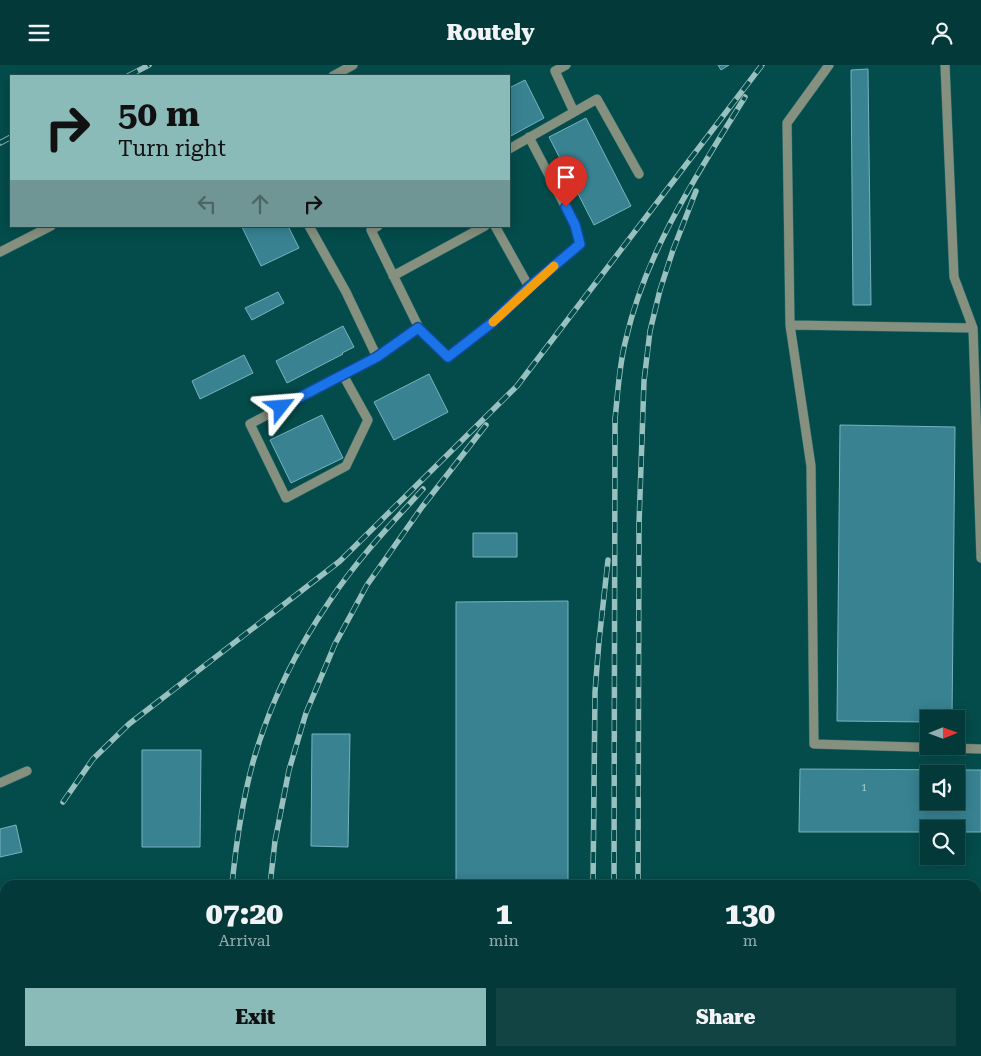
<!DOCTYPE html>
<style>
:root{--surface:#033938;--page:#114443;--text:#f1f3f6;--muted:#97acae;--line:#245353;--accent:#8bbbb9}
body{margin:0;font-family:"Roboto Serif",serif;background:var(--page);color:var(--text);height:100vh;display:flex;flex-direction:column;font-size:19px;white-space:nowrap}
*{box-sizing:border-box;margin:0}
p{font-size:16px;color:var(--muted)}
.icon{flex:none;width:28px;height:28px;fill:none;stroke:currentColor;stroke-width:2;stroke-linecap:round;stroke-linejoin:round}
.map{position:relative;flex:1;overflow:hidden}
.panel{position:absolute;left:0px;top:815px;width:981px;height:176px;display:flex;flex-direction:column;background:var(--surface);border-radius:15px 15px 0 0;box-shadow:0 2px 12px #0003,0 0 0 1px var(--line)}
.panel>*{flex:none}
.guide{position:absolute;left:10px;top:10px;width:500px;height:152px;border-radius:0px;box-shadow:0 2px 12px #0003,0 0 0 1px var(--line);background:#8bbbb9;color:#111;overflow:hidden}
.needle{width:32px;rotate:89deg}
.tools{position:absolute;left:920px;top:645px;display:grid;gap:10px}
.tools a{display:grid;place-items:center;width:45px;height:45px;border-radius:0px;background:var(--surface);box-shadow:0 2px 12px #0003,0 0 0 1px var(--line);font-size:25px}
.pin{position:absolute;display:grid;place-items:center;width:42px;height:42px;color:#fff;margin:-51px -21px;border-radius:50% 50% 50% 0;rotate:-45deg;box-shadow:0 0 5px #0007}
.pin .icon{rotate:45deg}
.me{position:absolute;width:55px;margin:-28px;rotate:62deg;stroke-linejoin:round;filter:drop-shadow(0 0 4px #0008)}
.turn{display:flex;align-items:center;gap:18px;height:105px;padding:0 25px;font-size:22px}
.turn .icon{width:65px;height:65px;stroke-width:2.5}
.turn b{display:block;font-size:35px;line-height:42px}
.lanes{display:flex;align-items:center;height:48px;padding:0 25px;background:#0003;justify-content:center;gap:25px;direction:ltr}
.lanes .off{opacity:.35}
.eta{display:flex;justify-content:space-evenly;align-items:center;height:85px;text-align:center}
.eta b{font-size:30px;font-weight:800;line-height:35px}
.action{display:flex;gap:10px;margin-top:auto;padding:10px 25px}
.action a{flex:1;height:58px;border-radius:0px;background:var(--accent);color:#111;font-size:20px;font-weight:800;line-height:58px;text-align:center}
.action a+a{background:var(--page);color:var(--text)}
header{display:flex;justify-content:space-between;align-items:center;height:65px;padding:0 25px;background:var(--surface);font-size:22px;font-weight:800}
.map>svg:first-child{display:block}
.building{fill:#388291;stroke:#78b3bf;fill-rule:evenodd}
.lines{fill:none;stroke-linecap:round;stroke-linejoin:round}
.minor-casing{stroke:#2b6a69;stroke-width:10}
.minor{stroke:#86907f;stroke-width:9}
.rail-casing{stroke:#98c0be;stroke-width:5.5}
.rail{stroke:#044c4b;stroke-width:4;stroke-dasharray:11;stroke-linecap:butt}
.route-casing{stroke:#114b97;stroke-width:12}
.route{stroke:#1a73e8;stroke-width:9}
.slow{stroke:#f59e0b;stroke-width:9}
.labels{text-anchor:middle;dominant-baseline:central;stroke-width:4;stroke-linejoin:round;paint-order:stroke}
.number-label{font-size:11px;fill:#a2ccce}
</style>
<header><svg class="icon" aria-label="menu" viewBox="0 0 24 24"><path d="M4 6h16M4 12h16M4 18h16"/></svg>Routely<svg class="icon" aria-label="person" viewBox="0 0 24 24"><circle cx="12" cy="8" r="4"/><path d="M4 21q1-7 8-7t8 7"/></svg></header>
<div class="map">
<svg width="981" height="991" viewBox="0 0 981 991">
<rect width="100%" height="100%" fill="#044c4b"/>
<path class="building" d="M 718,0 L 729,0 L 721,5 Z
M 868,4 L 871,240 L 853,240 L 851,5 Z
M 525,15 L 544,53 L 509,72 L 509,23 Z
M 586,53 L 631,141 L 594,160 L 549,72 Z
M 244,161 L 288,161 L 299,183 L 261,201 L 242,162 Z
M 278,227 L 284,238 L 252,255 L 245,243 Z
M 343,261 L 354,282 L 342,288 L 343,289 L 287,318 L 276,296 Z
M 244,290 L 253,308 L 200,334 L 192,316 Z
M 429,309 L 448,347 L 394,375 L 374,337 Z
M 322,350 L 343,393 L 291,418 L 270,375 Z
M 840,360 L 955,362 L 952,654 L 929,654 L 929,657 L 837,656 Z
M 473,468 L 517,468 L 517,492 L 473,492 Z
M 568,536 L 568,820 L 456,820 L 456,537 Z
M 312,669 L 350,669 L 348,782 L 311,781 Z
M 142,685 L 201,685 L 200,782 L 142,782 Z
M 800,704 L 981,705 L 981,767 L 956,767 L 956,764 L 929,764 L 929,767 L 799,767 ZM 929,709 L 956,709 L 956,736 L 929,736 Z
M 16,760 L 22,787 L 0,792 L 0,764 Z
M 976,961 L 981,961 L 981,991 L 741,991 L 740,986 L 976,986 Z"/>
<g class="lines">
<g class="minor-casing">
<path id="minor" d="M 566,0 L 555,6 L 574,47
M 829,0 L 787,58 L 790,260 L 811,401 L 814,679 L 981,684
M 945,0 L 954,212 L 973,263 L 981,493
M 333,11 L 353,0
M 509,84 L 597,34 L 639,109
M 309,161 L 346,227 L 377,292 L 250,359 L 286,433 L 346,401 L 368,355 L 343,310
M 495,161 L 529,222
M 0,187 L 51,161
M 393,211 L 485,161
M 790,260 L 973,263
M 419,263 L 448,292 L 493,257 L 529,222 L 580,179 L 575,160 L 529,72
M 377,292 L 419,263 L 371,165 L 378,161
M 0,718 L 27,706"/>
</g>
<use href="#minor" class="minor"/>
<g class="rail-casing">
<path id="rail" d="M 128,11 L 149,0
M 0,78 L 11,72
M 63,737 L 93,694 L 129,659 L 340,496 L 517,321 L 762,0
M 232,820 C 236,779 242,737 253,697 C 269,641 296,585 329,537 C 356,496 390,460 423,424
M 270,820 L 275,776 L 289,705 L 306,648 L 335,579 L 367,520 L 422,442 L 486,360
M 593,820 L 595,627 L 599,576 L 608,495
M 614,820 L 615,354 C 618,327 619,300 626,274 C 646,186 698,108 745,32
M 638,820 L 639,459 L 644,316 L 650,266 L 660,225 L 673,185 L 696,126
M 228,986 L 228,991
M 268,991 L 268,986
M 591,991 L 591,986
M 608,991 L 608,986
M 637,991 L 637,986"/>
</g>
<use href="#rail" class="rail"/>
</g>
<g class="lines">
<g class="route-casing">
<path id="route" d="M 281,342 L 377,292 L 418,263 L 448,292 L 493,257 L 529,222 L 580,179 L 575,160 L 566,142"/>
</g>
<use href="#route" class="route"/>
<path class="slow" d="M 493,257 L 554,201"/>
</g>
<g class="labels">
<g class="number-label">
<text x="864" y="722">1</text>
</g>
</g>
</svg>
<div class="tools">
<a><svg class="needle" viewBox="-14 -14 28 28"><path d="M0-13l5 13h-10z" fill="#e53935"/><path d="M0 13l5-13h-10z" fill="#97acae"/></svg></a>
<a><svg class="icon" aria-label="sound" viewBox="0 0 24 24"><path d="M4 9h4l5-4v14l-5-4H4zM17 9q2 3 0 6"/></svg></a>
<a><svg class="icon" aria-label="search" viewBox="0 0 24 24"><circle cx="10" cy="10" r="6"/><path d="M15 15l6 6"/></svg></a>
</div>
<div class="pin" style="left:566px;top:142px;background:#d93025"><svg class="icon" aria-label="arrive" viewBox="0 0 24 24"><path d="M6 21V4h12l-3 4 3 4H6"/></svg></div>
<svg class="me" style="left:281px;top:342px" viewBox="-20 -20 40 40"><path d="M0-17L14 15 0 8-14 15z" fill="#1a73e8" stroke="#fff" stroke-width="4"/></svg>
<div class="guide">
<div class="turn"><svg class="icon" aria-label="right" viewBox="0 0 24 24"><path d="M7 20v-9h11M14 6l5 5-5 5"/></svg><div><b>50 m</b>Turn right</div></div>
<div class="lanes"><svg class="icon off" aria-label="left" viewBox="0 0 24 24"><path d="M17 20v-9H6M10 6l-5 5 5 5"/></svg><svg class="icon off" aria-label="ahead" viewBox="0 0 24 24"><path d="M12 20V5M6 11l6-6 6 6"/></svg><svg class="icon" aria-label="right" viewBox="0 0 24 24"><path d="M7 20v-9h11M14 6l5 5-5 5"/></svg></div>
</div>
<section class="panel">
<div class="eta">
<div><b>07:20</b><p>Arrival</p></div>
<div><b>1</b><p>min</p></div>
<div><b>130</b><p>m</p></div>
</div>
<div class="action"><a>Exit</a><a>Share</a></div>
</section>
</div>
